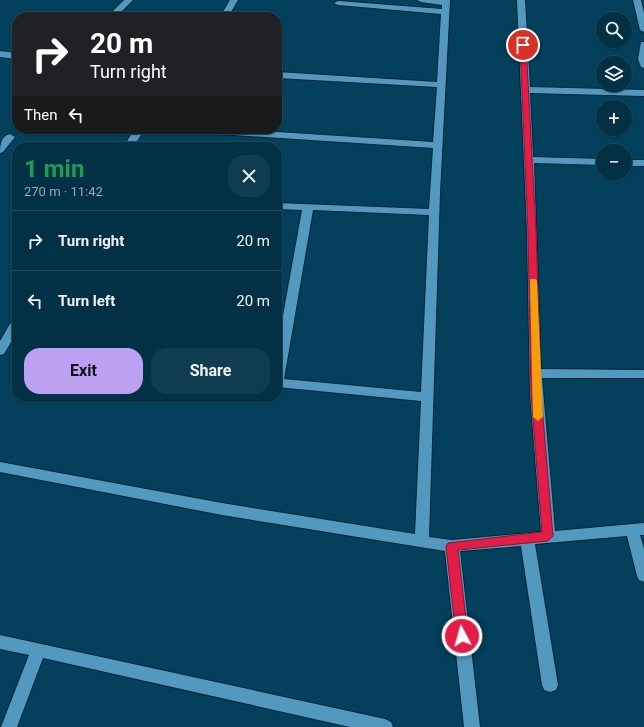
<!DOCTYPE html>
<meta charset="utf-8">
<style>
:root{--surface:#023044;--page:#103c4f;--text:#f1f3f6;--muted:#96a9b2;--line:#234b5d;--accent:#bca0f2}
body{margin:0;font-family:Roboto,sans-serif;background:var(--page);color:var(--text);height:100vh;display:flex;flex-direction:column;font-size:15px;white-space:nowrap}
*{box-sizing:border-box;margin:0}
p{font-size:13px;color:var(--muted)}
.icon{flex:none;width:22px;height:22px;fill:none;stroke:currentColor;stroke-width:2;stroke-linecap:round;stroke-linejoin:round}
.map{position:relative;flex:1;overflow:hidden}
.drawer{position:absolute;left:12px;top:142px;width:270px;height:260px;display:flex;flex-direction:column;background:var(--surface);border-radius:16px;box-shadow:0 1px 3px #0004,0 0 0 1px var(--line)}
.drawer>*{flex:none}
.guide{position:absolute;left:12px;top:12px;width:270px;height:122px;border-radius:16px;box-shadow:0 1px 3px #0004,0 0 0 1px var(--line);background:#202124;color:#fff;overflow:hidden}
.tools{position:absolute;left:596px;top:12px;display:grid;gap:8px}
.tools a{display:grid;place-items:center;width:36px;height:36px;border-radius:50%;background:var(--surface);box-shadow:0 1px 3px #0004,0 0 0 1px var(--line);font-size:20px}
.pin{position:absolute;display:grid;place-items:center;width:34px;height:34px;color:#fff;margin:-17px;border:2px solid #fff;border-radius:50%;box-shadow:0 1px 4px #0007}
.me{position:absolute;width:44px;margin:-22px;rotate:354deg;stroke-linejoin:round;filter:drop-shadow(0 0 3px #0008)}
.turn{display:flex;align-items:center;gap:14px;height:84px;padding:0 12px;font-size:18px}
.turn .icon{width:52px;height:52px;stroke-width:2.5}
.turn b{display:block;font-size:28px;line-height:34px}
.then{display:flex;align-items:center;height:38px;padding:0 12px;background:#0003;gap:8px;font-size:15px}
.round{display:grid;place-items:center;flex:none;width:42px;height:42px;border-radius:16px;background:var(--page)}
.summary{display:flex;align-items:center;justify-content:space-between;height:68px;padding:0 12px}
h1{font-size:24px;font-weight:700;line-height:30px;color:#1e9e55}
.primary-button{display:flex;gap:8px;margin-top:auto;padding:8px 12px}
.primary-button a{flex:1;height:46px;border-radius:16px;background:var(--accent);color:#111;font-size:16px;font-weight:700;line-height:46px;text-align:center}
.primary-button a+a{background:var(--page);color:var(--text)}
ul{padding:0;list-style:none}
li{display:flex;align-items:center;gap:12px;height:60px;padding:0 12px;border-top:1px solid var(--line)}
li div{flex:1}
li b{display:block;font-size:15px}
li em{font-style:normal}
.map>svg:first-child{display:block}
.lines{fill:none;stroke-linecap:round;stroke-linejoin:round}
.street-casing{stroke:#002538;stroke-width:2}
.street{fill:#5398bf;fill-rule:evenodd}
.route{fill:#e11d48;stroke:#92132f}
.slow{fill:#f59e0b}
</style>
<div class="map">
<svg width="644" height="727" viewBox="0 0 644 727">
<rect width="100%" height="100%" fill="#03405b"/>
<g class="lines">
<g class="street-casing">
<path id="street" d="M 124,0 L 133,0 L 116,17 L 107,17 Z
M 230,0 L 238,0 L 228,17 L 220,17 Z
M 417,0 L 450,0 L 440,193 L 429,537 L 452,540 L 541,532 L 530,394 L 527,231 L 517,0 L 525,0 L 530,87 L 644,90 L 644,96 L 530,93 L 533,157 L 603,159 L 603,165 L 534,163 L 541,369 L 644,370 L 644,378 L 542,378 L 555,531 L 644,523 L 644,535 L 640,535 L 644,549 L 644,582 L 639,580 L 637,576 L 627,536 L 535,544 L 558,685 L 556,690 L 550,692 L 544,690 L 542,685 L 521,546 L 460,551 L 480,727 L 464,727 L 445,551 L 222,515 L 0,472 L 0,462 L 222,503 L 415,534 L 421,401 L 277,387 L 277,349 L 302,210 L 277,209 L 277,203 L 429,209 L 433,148 L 188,132 L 183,129 L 232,129 L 433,142 L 437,87 L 277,78 L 277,72 L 437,82 L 441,14 L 338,5 L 334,3 L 338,1 L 442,9 L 442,5 L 421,2 ZM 313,210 L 429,215 L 421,392 L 284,379 Z
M 633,0 L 641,0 L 644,13 L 644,32 L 640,30 Z
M 641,42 L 644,42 L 644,68 L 641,67 L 638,59 Z
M 0,51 L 17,53 L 17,59 L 0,57 Z
M 135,129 L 145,129 L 133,147 L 123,147 Z
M 10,134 L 15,137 L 3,152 L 0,153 C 0,145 1,136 10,134 Z
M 625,160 L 644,160 L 644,166 L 625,166 Z
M 17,318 L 17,332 L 4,354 L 0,355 L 0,341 L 13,319 Z
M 0,635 L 385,719 L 391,722 L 393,727 L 350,727 L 43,658 L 17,727 L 1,727 L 29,655 L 0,649 Z"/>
</g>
<use href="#street" class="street"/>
</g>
<path class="route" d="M 523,43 L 526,45 L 536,231 L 541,394 L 553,536 L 548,541 L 458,550 L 468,636 L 466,640 L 462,642 L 458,640 L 456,636 L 446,546 L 448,543 L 542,532 L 531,394 L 528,231 L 520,45 Z"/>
<path class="slow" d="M 530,279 L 536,279 L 537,281 L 543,417 L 538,421 L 533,417 Z"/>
</svg>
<div class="tools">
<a><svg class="icon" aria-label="search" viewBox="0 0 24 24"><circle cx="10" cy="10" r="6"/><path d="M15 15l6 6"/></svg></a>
<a><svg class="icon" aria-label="layers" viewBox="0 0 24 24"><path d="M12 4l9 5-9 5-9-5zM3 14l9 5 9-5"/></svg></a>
<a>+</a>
<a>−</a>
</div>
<div class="pin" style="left:523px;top:45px;background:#d93025"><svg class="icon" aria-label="arrive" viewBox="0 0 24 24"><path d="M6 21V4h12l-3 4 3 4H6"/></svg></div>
<svg class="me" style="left:462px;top:636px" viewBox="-20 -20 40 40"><circle r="17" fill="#e11d48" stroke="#fff" stroke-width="3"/><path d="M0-11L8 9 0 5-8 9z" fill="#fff"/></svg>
<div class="guide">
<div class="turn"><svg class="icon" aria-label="right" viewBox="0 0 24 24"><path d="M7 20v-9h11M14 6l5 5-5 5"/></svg><div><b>20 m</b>Turn right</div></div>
<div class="then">Then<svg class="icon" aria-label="left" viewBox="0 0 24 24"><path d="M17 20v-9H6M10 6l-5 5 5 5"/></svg></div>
</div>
<section class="drawer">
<div class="summary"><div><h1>1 min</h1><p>270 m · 11:42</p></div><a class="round"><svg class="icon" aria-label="close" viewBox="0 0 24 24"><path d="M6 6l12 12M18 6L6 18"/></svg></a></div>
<ul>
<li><svg class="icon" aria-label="right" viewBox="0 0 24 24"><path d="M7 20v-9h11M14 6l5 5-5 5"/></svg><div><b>Turn right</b></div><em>20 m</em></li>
<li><svg class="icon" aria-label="left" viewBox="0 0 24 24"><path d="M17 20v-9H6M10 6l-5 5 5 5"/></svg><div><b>Turn left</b></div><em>20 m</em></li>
</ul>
<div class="primary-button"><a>Exit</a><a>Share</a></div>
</section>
</div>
